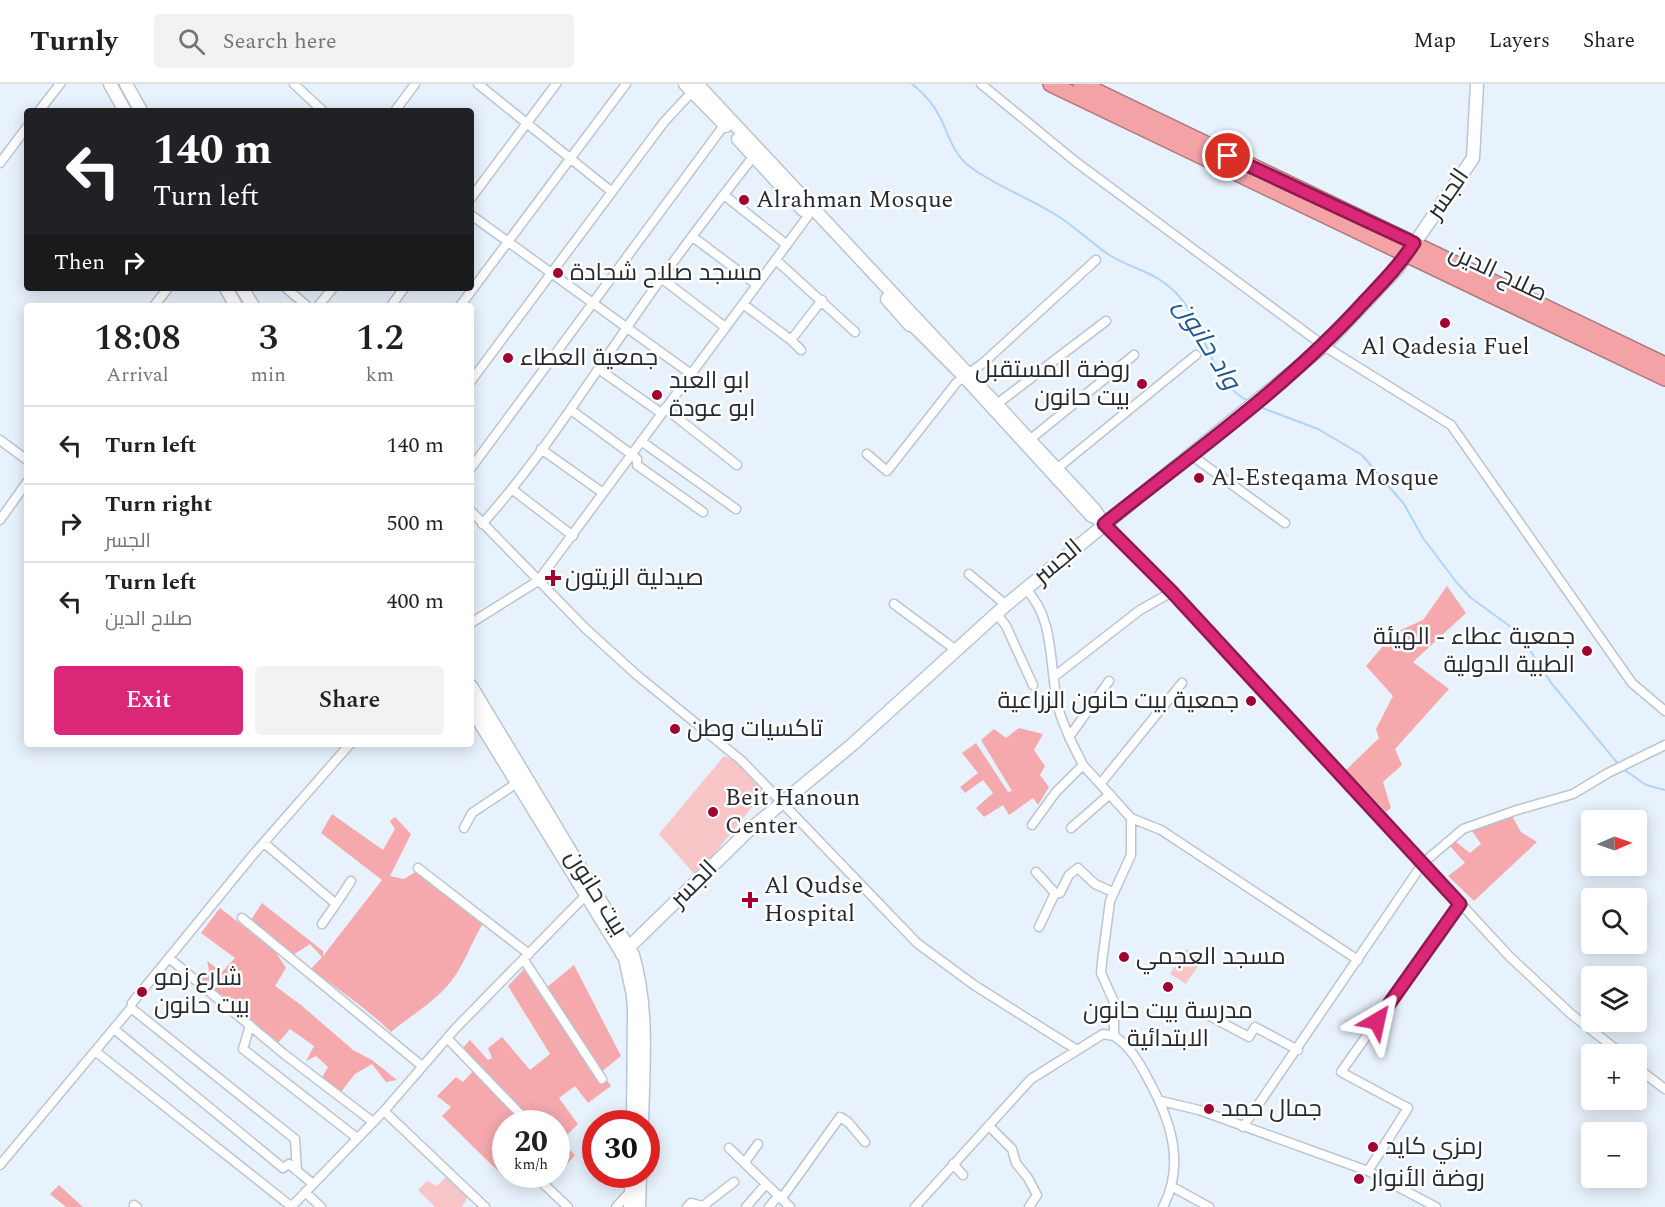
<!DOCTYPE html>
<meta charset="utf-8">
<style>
:root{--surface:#fff;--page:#f2f2f2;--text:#202124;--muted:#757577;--line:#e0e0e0;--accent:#db2777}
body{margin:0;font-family:Spectral,Cairo,serif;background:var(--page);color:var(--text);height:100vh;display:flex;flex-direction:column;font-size:22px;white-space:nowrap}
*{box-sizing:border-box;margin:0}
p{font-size:20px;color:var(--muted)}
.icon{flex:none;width:33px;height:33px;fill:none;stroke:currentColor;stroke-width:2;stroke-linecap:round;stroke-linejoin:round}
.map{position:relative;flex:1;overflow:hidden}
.sheet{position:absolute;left:24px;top:219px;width:450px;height:444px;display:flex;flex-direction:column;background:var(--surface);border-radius:6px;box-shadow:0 3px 15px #0003}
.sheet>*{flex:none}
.top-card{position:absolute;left:24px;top:24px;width:450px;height:183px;border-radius:6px;box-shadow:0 3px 15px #0003;background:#202124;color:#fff;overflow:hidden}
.needle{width:39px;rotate:88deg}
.controls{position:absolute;left:1581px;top:726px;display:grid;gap:12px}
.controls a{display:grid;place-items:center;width:66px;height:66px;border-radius:6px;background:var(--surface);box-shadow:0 3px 15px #0003;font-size:30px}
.speed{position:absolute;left:492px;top:1026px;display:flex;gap:12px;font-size:30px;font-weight:700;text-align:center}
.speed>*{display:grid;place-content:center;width:78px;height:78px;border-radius:50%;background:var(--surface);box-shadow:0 3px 15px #0003;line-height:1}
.speed small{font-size:15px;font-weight:400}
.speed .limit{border:9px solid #d22;background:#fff;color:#111}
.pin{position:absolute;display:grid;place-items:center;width:51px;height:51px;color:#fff;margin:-26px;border:3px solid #fff;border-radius:50%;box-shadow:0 2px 6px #0007}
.me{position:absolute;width:66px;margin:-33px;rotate:36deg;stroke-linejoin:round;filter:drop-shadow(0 0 4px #0008)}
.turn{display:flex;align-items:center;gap:21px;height:126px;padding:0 30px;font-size:27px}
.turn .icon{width:78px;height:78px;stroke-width:2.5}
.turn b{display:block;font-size:42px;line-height:51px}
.then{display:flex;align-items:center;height:57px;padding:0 30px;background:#0003;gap:12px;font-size:22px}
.eta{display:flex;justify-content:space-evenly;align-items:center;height:102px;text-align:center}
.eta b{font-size:36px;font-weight:600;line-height:42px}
.primary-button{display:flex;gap:12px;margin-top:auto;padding:12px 30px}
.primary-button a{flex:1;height:69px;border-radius:6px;background:var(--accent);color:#fff;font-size:24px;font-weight:600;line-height:69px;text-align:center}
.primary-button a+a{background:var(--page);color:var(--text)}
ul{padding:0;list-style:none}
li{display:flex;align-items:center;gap:18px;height:78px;padding:0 30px;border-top:2px solid var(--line)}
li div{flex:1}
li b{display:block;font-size:22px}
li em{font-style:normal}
header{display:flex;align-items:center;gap:36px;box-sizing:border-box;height:84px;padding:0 30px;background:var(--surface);border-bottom:2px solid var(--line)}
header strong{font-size:28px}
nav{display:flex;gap:33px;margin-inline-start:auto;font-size:21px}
.search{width:420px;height:54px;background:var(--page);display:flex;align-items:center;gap:15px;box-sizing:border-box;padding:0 21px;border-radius:6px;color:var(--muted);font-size:22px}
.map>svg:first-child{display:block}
.green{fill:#f9c6c7}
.forest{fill:#f5a9ad}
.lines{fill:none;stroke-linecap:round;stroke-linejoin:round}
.stream{stroke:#b0d4fc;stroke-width:2}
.street-casing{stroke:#bac5d2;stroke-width:11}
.secondary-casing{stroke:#bac5d2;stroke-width:15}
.highway-casing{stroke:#ab787c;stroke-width:18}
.street{stroke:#fff;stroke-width:8}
.secondary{stroke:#fff;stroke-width:12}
.highway{stroke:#f3a2a6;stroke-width:15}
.route-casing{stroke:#8e194d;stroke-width:15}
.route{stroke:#db2777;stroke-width:10}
.poi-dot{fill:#a10032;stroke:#fefefe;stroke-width:2}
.labels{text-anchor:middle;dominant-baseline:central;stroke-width:5;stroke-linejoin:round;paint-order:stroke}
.street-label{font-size:24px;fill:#262a2f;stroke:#fefefe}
.poi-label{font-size:24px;fill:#262a2f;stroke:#fefefe;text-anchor:start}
.water-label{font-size:26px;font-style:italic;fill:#1d5893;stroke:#fefefe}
</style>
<header>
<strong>Turnly</strong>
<div class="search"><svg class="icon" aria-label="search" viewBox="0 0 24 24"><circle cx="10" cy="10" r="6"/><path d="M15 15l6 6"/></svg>Search here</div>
<nav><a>Map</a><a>Layers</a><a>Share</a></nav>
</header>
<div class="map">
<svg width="1665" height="1123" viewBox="0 0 1665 1123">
<rect width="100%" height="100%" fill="#e8f2fc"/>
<path class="green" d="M 724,672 L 736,677 L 766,706 L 696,792 L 659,750 Z
M 1186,865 L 1202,876 L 1186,900 L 1170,890 Z
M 446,1093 L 468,1113 L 462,1123 L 435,1123 L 418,1106 L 427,1097 L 437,1102 Z"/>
<path class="forest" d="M 1447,502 L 1466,529 L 1413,578 L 1449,605 L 1395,665 L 1402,681 L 1383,698 L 1391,724 L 1386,728 L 1346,686 L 1379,654 L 1376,645 L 1393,612 L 1366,582 L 1394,549 L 1423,536 Z
M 1019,644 L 1043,650 L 1034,666 L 1045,682 L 1040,691 L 1049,703 L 1038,721 L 1033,714 L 1009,731 L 1003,721 L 984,733 L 976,724 L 993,709 L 983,696 L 965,709 L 960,703 L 978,689 L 962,669 L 976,659 L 1008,708 L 1012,707 L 981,656 L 994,645 L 1006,654 Z
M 332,730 L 383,766 L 395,745 L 390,737 L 395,733 L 411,750 L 390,792 L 404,795 L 417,787 L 483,839 C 471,859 464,882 449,900 C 434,918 409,933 391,948 C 366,924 339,906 311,885 L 322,873 L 310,860 L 293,871 L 251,836 L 262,819 L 323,867 L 323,872 L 382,796 L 321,749 Z
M 1512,732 L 1521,748 L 1537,758 L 1474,817 L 1448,792 L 1465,779 L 1450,762 L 1455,757 L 1470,769 L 1481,760 L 1472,747 Z
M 220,824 L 275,867 L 286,884 L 275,902 L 301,921 L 353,966 L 372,976 L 397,996 L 386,998 L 372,980 L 355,990 L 341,1008 L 321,995 L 328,983 L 316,972 L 306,977 L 314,962 L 290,945 L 278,959 L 202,895 L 209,886 L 207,877 L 222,888 L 235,874 L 201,849 Z
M 574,881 L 621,972 L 601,988 L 611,1002 L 588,1019 L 575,1002 L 559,1014 L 578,1040 L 561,1057 L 575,1071 L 563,1085 L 557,1078 L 556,1040 L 506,1040 L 506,1090 L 508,1091 L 505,1094 L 442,1032 L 451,1023 L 437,1012 L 456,993 L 463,998 L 474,986 L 459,968 L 470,956 L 488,976 L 492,974 L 488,964 L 502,953 L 530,986 L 550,970 L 508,902 L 524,885 L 541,908 Z
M 59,1101 L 83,1123 L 66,1123 L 50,1110 Z"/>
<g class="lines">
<path class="stream" d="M 912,0 C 924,9 934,21 941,35 C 948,50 954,71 969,82 C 995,102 1028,113 1056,131 C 1076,143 1092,160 1111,172 C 1136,187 1155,187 1177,210 C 1207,242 1208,298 1250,318
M 1257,322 L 1318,345 L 1362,371 L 1404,420 L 1423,454 L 1457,499 L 1471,514 L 1518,548 L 1552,600 L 1619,681
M 1623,685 L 1646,701 L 1665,706"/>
<g class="street-casing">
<path id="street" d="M 294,0 L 323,27
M 478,0 L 612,108
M 981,0 L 1076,78 L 1324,262 L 1451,341 L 1632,599 L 1665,627
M 39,27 L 60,0
M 395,27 L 415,0
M 0,79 L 27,43
M 724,111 L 787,161
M 471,114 L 556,0
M 471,131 L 691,290
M 693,153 L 757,201
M 776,176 L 855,248
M 661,194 L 725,243
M 286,204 L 307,222
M 743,220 L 791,256 L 822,216
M 154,222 L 168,204
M 318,222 L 333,204
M 391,222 L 404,204
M 460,222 L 626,0
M 910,241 L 962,293 L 1090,433 L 1104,440 L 1172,508 L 1510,873 L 1571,930 L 1622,970
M 791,256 L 801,266
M 600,286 L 661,329
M 471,297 L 664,38 L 692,8
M 993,323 L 1106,237
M 665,324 L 737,381
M 571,326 L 631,370 L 637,375 L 637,381 L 703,428
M 0,356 L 27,376
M 641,357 L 736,425
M 1027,358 L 1134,271
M 541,365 L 603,409
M 867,370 L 887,387 L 957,298 L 983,279 L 1096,176
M 1191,371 L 1285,439
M 471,384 L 725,40
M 1051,386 L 1059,383 L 1196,271
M 513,406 L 573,452
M 471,427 L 585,544 L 638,592 L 742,677 L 917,859 L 974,901 L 1077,966
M 0,436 L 27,398
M 482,440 C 537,379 581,309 628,242 C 667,184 710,128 753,73
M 969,490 L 1006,521
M 1026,505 C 1057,538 1048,585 1059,626 C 1061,635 1066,644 1069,653
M 894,520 L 956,566
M 997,530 L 1006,542 L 1033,601
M 471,539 L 538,497 L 808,132
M 1055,592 L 1140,526 L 1172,508
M 1109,597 L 1069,653 L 1083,681 L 1131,734 L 1131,771 L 1110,817 L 1102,878 L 1101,889 L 1114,918 L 1114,952 C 1130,962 1139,978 1148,995 C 1170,1035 1186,1079 1163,1123
M 1101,699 L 1182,599
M 1131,734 L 1161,746 L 1358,876
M 1032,741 L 1056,708 L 1083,681
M 464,744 L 472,729 L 517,699
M 1071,744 L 1110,710
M 264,759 L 336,820 L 351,797
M 418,784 L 529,870
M 1036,788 L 1055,809 L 1060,809 L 1069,791 L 1078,784 L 1095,800 L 1113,808
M 242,834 L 422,982
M 322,840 L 336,820
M 1039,843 L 1055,809
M 169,874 L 284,970 L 373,1038
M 524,876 L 602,995
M 131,924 L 295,1055 L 297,1087
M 1204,929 L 1249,953 L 1255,943 L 1298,966
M 250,941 L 243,965 L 357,1054
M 114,945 L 283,1084 L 289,1080 L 313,1100
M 447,954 L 525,1035
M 95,967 L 292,1123
M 1636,983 L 1665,1005
M 1161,1017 L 1199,1026 L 1368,1087 L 1436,1123
M 384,1027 L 485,1123
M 989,1042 L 1012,1065 L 1016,1079 L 1028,1094 L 1037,1111 L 1029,1123
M 1243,1043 L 1423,779 L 1463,745 L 1517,726 L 1573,710 L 1608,689 L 1665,661
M 729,1064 L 790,1123
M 745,1078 L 758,1060
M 953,1080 L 963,1091
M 0,1081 L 131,924 L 132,919 L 252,772 L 350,660
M 1368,1087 L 1408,1024 L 1341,988 L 1460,820
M 533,1090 L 568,1123
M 1171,1102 L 1209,1123
M 305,1108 L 321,1123
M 782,1114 L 840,1033 L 848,1038 L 865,1058
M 134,1121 L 137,1123
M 291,1123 L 384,1027 L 455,945 L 585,812
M 616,1123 L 631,1107
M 687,1123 L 691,1119 L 703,1122 L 734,1098
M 746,1123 L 766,1100
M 769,1123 L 779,1111
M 915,1123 L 1031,995 L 1103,950 L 1114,952"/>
</g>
<g class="secondary-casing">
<path id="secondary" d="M 110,0 L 125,27
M 126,0 L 141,27
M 685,0 L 726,42
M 697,0 L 1094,425 L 1104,440
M 738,55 L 803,126
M 226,204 L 236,222
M 242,204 L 253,222
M 887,215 L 910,241
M 471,602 L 633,871 C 649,927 643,982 642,1040
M 471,624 L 625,874 L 633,911 L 634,928 L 633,1040
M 622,870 L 747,748 L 853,660 L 1006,521 L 1324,262 L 1397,185 L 1473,74 L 1477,0
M 630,1123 L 632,1090
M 639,1123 L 640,1090"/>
</g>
<g class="highway-casing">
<path id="highway" d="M 1051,0 L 1665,294
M 1081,0 L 1665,281"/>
</g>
<use href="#street" class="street"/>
<use href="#secondary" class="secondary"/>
<use href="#highway" class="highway"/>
</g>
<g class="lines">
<g class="route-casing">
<path id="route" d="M 1228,72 L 1414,159 C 1399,182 1382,199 1364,218 C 1287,303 1193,369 1104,440 L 1172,508 L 1460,820 L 1377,937"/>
</g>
<use href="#route" class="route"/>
</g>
<g class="poi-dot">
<circle cx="744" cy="116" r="6"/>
<circle cx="558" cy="189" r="6"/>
<circle cx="1445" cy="239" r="6"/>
<circle cx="508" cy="274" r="6"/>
<circle cx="1142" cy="300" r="6"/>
<circle cx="657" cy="311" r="6"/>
<circle cx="1199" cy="394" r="6"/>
<path d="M550 485h6v6h6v6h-6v6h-6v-6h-6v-6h6z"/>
<circle cx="1587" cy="567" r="6"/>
<circle cx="1251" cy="617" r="6"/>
<circle cx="675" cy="645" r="6"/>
<circle cx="713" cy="728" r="6"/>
<path d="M747 807h6v6h6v6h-6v6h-6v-6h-6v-6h6z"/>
<circle cx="1124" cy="873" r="6"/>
<circle cx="1168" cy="903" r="6"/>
<circle cx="142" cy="908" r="6"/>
<circle cx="1209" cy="1025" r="6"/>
<circle cx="1373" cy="1063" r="6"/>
<circle cx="1359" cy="1095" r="6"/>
</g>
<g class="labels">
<g class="street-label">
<text transform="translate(1448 110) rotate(-55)">الجسر</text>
<text transform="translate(1498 189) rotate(25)">صلاح الدين</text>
<text transform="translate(1058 478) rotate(-40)">الجسر</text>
<text transform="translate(694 800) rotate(-45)">الجسر</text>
<text transform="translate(596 809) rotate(58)">بيت حانون</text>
</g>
<g class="poi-label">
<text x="756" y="116">Alrahman Mosque</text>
<text x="570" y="189">مسجد صلاح شحادة</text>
<text x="1445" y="263" text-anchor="middle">Al Qadesia Fuel</text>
<text x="520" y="274">جمعية العطاء</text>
<text x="1130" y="286" text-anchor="end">روضة المستقبل<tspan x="1130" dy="28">بيت حانون</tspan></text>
<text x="669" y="297">ابو العبد<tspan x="669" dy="28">ابو عودة</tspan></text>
<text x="1211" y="394">Al-Esteqama Mosque</text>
<text x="565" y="494">صيدلية الزيتون</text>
<text x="1575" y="553" text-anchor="end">جمعية عطاء - الهيئة<tspan x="1575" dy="28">الطبية الدولية</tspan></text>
<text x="1239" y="617" text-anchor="end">جمعية بيت حانون الزراعية</text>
<text x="687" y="645">تاكسيات وطن</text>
<text x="725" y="714">Beit Hanoun<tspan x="725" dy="28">Center</tspan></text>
<text x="764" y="802">Al Qudse<tspan x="764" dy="28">Hospital</tspan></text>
<text x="1136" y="873">مسجد العجمي</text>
<text x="154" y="894">شارع زمو<tspan x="154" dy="28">بيت حانون</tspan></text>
<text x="1168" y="927" text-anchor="middle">مدرسة بيت حانون<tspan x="1168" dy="28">الابتدائية</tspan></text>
<text x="1221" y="1025">جمال حمد</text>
<text x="1385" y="1063">رمزي كايد</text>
<text x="1371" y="1095">روضة الأنوار</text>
</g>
<g class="water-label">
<text transform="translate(1207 260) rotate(58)">واد حانون</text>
</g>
</g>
</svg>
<div class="controls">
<a><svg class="needle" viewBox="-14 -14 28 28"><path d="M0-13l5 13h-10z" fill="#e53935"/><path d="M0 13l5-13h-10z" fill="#757577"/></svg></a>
<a><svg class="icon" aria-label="search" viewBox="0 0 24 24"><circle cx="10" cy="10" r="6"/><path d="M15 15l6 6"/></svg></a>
<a><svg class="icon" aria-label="layers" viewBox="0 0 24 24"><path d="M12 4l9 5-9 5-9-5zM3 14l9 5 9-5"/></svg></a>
<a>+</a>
<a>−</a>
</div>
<div class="speed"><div>20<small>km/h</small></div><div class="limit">30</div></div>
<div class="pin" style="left:1228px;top:72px;background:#d93025"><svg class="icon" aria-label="arrive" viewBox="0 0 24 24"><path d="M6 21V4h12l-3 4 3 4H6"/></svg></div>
<svg class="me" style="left:1377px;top:937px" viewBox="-20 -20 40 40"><path d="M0-17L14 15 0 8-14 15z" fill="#db2777" stroke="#fff" stroke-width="4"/></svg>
<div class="top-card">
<div class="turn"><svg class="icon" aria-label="left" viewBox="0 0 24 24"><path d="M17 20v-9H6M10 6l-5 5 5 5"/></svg><div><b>140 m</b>Turn left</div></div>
<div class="then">Then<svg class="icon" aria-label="right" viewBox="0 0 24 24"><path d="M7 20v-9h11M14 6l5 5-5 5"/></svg></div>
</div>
<section class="sheet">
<div class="eta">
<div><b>18:08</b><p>Arrival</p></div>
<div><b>3</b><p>min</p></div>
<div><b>1.2</b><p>km</p></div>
</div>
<ul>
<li><svg class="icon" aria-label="left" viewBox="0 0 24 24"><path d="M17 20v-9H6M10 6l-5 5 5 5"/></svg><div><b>Turn left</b></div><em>140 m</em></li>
<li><svg class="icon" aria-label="right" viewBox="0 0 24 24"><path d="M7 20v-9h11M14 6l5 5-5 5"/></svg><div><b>Turn right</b><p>الجسر</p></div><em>500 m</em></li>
<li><svg class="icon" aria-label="left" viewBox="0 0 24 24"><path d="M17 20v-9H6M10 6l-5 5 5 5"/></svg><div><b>Turn left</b><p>صلاح الدين</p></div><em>400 m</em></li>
</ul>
<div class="primary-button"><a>Exit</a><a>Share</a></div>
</section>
</div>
